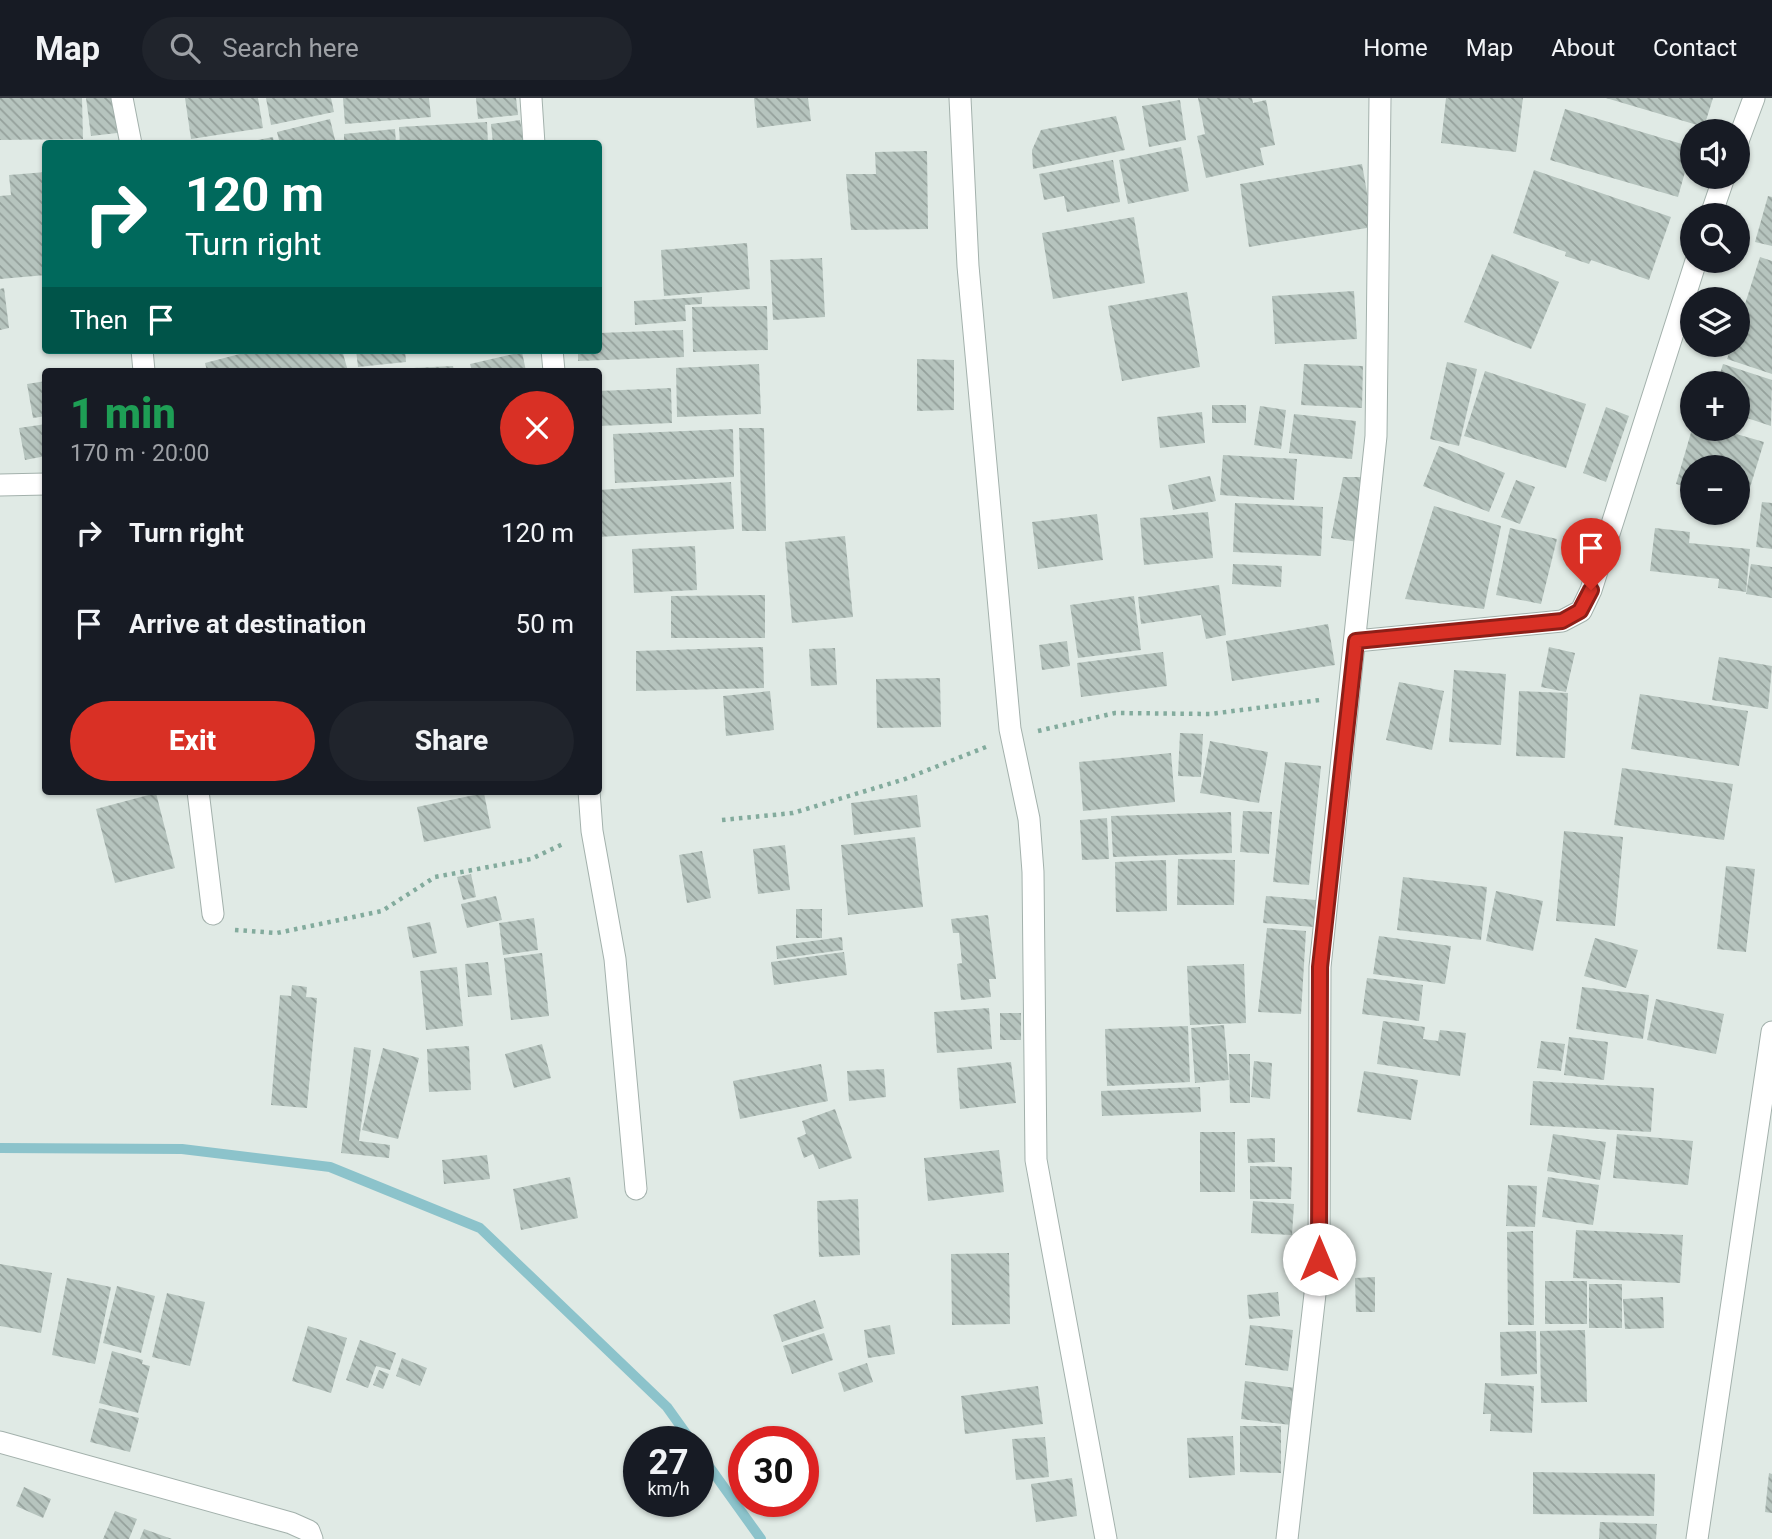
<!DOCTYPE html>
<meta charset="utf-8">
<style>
:root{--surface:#171b24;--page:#20242c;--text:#f1f3f6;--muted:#9ea1a6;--line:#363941;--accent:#d93025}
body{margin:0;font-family:Roboto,sans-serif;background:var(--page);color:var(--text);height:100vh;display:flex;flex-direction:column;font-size:26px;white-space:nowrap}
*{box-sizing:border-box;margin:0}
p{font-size:23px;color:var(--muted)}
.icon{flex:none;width:38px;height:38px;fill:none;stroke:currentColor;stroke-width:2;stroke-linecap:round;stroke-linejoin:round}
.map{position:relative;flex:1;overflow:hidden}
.sheet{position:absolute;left:42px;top:270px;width:560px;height:427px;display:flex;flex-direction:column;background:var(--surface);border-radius:7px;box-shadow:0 2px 5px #0004}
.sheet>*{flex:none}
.top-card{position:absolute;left:42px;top:42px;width:560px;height:214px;border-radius:7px;box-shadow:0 2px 5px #0004;background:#00695c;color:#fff;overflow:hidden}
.controls{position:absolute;left:1680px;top:21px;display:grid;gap:14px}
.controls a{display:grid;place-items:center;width:70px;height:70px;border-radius:50%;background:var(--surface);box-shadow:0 2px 5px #0004;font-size:35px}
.speed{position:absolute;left:623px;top:1328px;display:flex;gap:14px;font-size:35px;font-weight:700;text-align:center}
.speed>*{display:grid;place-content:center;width:91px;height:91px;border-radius:50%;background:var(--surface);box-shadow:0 2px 5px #0004;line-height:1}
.speed small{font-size:18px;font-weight:400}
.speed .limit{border:10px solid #d22;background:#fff;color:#111}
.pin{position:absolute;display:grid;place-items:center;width:60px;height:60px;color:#fff;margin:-72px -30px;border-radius:50% 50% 50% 0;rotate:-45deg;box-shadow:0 0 7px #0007}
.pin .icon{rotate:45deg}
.me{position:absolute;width:77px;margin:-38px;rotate:0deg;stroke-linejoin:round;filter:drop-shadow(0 0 5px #0008)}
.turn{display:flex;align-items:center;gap:24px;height:147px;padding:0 28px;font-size:32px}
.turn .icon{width:91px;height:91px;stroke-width:2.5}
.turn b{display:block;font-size:49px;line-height:60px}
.then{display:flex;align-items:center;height:66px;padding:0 28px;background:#0003;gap:14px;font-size:26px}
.round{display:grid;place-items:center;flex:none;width:74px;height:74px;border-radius:37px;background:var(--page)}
.headline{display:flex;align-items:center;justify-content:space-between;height:119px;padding:0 28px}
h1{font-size:42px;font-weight:800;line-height:52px;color:#1e9e55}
.primary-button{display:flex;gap:14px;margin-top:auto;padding:14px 28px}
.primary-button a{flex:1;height:80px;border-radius:42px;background:var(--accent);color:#fff;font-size:28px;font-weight:800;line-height:80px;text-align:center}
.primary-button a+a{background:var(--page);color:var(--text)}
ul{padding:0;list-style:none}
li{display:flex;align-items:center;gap:21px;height:91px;padding:0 28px}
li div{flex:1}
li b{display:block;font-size:26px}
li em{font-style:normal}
header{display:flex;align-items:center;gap:42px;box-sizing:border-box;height:98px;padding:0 35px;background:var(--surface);border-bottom:2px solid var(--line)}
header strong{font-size:33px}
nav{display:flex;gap:38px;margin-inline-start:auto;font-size:24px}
.search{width:490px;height:63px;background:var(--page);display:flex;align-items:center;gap:18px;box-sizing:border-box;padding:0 24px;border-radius:38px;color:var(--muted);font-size:26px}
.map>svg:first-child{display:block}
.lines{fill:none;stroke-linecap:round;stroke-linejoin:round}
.stream{stroke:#8cc3cb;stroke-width:10}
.building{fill:url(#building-back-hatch)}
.minor-casing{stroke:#a3b1ac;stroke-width:23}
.path{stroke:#83ab9d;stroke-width:4.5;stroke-dasharray:3.5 5;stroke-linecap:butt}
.minor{stroke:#fff;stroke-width:21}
.route-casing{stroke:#8d1f18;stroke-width:18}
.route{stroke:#d93025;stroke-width:12}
</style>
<header>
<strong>Map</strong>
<div class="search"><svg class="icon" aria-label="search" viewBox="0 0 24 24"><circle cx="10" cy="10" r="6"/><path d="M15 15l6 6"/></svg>Search here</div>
<nav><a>Home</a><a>Map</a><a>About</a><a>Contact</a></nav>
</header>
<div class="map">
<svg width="1772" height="1441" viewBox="0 0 1772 1441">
<defs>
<pattern id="building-back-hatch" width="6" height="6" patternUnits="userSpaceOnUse" patternTransform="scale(1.75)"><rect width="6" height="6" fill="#b6c4be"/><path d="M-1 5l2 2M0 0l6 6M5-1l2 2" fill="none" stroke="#94a09b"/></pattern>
</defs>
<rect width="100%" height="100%" fill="#e0eae5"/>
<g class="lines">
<path class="stream" d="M 0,1050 L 182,1051 L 330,1069 L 480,1130 L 667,1309 L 692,1344
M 698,1353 L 761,1441"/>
</g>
<path class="building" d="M 0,0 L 82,0 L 83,41 L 0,42 Z
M 86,0 L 113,0 L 117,35 L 91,38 Z
M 185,0 L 258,0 L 263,30 L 191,41 Z
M 266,0 L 331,0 L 334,14 L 271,27 Z
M 343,0 L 429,0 L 431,19 L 345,26 Z
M 476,0 L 516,0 L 518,17 L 478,21 Z
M 754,0 L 808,0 L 811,23 L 757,30 Z
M 1198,0 L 1252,0 L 1253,5 L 1266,2 L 1275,47 L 1260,50 L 1264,67 L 1206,80 L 1197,38 L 1205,36 Z
M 1446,0 L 1523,0 L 1516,54 L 1441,45 Z
M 1606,0 L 1713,0 L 1704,29 Z
M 1180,2 L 1186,42 L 1149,49 L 1142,8 Z
M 1565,11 L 1692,49 L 1678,99 L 1550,62 Z
M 1116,18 L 1125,52 L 1033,71 L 1032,52 L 1041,32 Z
M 330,21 L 336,46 L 280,46 L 277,34 Z
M 520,22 L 524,46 L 493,46 L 491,26 Z
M 487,24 L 488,46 L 400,46 L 399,29 Z
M 395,31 L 396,46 L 344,46 L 344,36 Z
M 273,39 L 274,46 L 247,46 L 247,44 Z
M 1181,49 L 1189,93 L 1128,106 L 1119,62 Z
M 927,53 L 928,131 L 851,132 L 846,76 L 876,76 L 875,54 Z
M 1113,62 L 1120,104 L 1067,114 L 1064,98 L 1044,102 L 1039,76 Z
M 1362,66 L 1373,129 L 1249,149 L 1240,86 Z
M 1534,72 L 1671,119 L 1649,182 L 1591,162 L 1589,166 L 1565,158 L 1566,154 L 1513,135 Z
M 46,74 L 46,177 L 0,181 L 0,98 L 11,97 L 9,77 Z
M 1768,98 L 1772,99 L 1772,148 L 1755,144 Z
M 1134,119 L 1145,185 L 1053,201 L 1042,135 Z
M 747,145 L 750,191 L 664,198 L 661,152 Z
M 1492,156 L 1559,184 L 1531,251 L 1464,224 Z
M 1760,159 L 1772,163 L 1772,276 L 1727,261 L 1732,247 L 1738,247 L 1738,228 Z
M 822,160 L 825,219 L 773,222 L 770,162 Z
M 4,190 L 9,230 L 0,232 L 0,191 Z
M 1354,193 L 1357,241 L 1275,246 L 1272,198 Z
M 1187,194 L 1200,269 L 1122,283 L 1108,208 Z
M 702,199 L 702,206 L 685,207 L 686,223 L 635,227 L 634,203 Z
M 767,208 L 768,252 L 693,254 L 692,209 Z
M 683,232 L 684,259 L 578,263 L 578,252 L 598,252 L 598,235 Z
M 255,252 L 342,252 L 348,273 L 207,273 L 205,265 Z
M 356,252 L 405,252 L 406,264 L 358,269 Z
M 522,254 L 526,273 L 472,273 L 470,266 Z
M 917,261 L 954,262 L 954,312 L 917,313 Z
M 1447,264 L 1477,271 L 1459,348 L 1430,341 Z
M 759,266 L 761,316 L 677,319 L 676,270 Z
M 1304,266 L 1363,268 L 1362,310 L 1301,307 Z
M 1723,266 L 1772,282 L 1771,328 L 1738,317 L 1738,285 L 1717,285 Z
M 453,268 L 454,273 L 393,273 L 393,271 Z
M 1485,273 L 1586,306 L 1566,370 L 1464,338 Z
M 46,283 L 46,318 L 33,320 L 27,286 Z
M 671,290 L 672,325 L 598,328 L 598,293 Z
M 1212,307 L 1246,307 L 1246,325 L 1212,325 Z
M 1260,308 L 1286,312 L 1281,351 L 1254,347 Z
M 1606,309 L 1629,318 L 1606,384 L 1583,375 Z
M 1202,314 L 1205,345 L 1160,350 L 1157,319 Z
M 1294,316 L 1356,323 L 1352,361 L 1289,355 Z
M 46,326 L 46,358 L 25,362 L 19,330 Z
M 739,330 L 764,330 L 766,433 L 742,433 Z
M 733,331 L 734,379 L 615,385 L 613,336 Z
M 1692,331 L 1719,331 L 1764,344 L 1745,406 L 1738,403 L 1738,369 L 1692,369 L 1692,390 L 1676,386 Z
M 1439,348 L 1505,375 L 1489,414 L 1423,388 Z
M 1223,357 L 1297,361 L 1294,402 L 1220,397 Z
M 1210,378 L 1216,403 L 1173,412 L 1168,387 Z
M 1343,379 L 1361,379 L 1358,444 L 1331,440 Z
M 1516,382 L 1535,389 L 1520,426 L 1501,419 Z
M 731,384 L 734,431 L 598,439 L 598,392 Z
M 1762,404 L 1772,405 L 1772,451 L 1756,449 Z
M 1235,405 L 1323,409 L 1321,458 L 1233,454 Z
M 1434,408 L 1501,428 L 1484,511 L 1405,501 Z
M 1208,414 L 1213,460 L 1144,467 L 1140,420 Z
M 1097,416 L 1103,462 L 1038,471 L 1032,424 Z
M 1510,430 L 1557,441 L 1541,506 L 1496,497 Z
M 1655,430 L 1690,434 L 1689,445 L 1750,451 L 1746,494 L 1718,490 L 1719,481 L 1650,473 Z
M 845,438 L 853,519 L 792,525 L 785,444 Z
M 695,448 L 697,492 L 634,495 L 632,451 Z
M 1233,466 L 1282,468 L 1281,489 L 1232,486 Z
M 1751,466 L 1772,469 L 1772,500 L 1746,496 Z
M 1219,487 L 1226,537 L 1206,541 L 1201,517 L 1141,526 L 1138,499 Z
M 765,497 L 765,540 L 671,540 L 671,498 Z
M 1134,498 L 1141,552 L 1078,560 L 1070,507 Z
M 1328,526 L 1335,567 L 1232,583 L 1226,543 Z
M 1067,543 L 1070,568 L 1042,572 L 1039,547 Z
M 763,549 L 764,590 L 636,593 L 636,553 Z
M 1549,549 L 1575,555 L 1566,594 L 1541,589 Z
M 835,550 L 837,587 L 811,588 L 809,551 Z
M 1163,554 L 1167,588 L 1081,599 L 1077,565 Z
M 1719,559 L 1772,568 L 1768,611 L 1712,602 Z
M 1454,572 L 1506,576 L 1501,647 L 1449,644 Z
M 940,580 L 941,629 L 877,630 L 876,581 Z
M 1399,584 L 1444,593 L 1432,652 L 1386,642 Z
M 770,593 L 774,632 L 726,638 L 723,598 Z
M 1519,593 L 1568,595 L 1565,660 L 1516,658 Z
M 1640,596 L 1748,613 L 1739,668 L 1631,651 Z
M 1180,635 L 1203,636 L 1201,679 L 1178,678 Z
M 1210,643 L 1268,654 L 1259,705 L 1200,695 Z
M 1171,655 L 1175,704 L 1083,713 L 1079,664 Z
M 1285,664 L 1321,668 L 1309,787 L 1273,784 Z
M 1622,670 L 1733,686 L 1724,742 L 1614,727 Z
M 156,695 L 175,770 L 115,785 L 96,711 Z
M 484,695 L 491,730 L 424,744 L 417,709 Z
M 917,697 L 921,729 L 854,737 L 851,705 Z
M 1243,713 L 1272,714 L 1269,756 L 1240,754 Z
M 1231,714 L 1232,755 L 1113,759 L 1111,718 Z
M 1107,720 L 1109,761 L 1082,762 L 1080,722 Z
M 1564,733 L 1623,739 L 1615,828 L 1556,823 Z
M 915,739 L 923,809 L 848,817 L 841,747 Z
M 785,747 L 790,792 L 758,796 L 753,751 Z
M 702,753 L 711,800 L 687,805 L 679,757 Z
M 1178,761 L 1235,762 L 1234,807 L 1177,807 Z
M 1166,762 L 1167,813 L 1116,814 L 1115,764 Z
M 1726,768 L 1755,771 L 1746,854 L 1717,851 Z
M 471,776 L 476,799 L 463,802 L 457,779 Z
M 1403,779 L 1487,789 L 1481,842 L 1397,832 Z
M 1496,793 L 1543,803 L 1533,853 L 1486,843 Z
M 496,798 L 502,822 L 467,830 L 461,806 Z
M 1266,798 L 1316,802 L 1314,829 L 1263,825 Z
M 796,811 L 822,811 L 822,840 L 796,840 Z
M 988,817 L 996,881 L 989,881 L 991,899 L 961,902 L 957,866 L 962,865 L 959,835 L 953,835 L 951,821 Z
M 534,820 L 538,852 L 503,857 L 499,825 Z
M 430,824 L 437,855 L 413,860 L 407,829 Z
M 1267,830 L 1306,833 L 1301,916 L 1258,914 Z
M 1379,838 L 1451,848 L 1445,886 L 1373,876 Z
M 842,839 L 843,852 L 777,861 L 776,848 Z
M 1595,840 L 1638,852 L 1626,890 L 1584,878 Z
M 844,854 L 847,877 L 774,887 L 771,864 Z
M 542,855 L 549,918 L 511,922 L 504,860 Z
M 488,864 L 492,897 L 468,899 L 465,866 Z
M 1244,866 L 1246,925 L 1190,927 L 1187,868 Z
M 457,869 L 463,928 L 426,932 L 420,873 Z
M 1367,880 L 1423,887 L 1419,923 L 1362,916 Z
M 292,887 L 307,889 L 306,899 L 317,900 L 307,1010 L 271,1007 L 280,897 L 291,898 Z
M 1582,889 L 1649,897 L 1643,941 L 1576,931 Z
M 1656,901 L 1724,916 L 1716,956 L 1647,942 Z
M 989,910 L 992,951 L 937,955 L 934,914 Z
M 1000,915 L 1021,915 L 1021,942 L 1000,942 Z
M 1383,923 L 1425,929 L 1423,941 L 1438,943 L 1440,932 L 1466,935 L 1460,978 L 1377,966 Z
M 1224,927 L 1229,982 L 1195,985 L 1191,930 Z
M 1188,928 L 1190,984 L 1107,988 L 1105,931 Z
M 1569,939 L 1608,944 L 1604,982 L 1564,977 Z
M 1541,943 L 1565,946 L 1561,973 L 1537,970 Z
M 542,946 L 551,980 L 514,990 L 505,956 Z
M 469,948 L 471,992 L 429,994 L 427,951 Z
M 354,949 L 371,952 L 359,1043 L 390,1047 L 389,1060 L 341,1055 Z
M 383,950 L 419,960 L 398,1041 L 362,1032 Z
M 1229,956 L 1250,956 L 1250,1005 L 1230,1005 Z
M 1254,963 L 1272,965 L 1270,1001 L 1251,999 Z
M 1011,964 L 1016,1005 L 960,1011 L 957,970 Z
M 821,966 L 828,1003 L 740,1021 L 733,983 Z
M 884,971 L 886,999 L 849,1003 L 847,973 Z
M 1364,973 L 1418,982 L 1411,1022 L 1357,1014 Z
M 1533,983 L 1654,990 L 1651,1034 L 1530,1027 Z
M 1200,989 L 1201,1014 L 1102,1018 L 1101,993 Z
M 835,1011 L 852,1060 L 819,1071 L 813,1056 L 804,1060 L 797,1040 L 806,1036 L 802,1023 Z
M 1200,1034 L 1235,1034 L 1235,1094 L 1200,1094 Z
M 1553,1036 L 1606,1044 L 1600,1082 L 1547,1073 Z
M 1617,1036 L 1693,1043 L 1688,1087 L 1613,1080 Z
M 1275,1040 L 1275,1064 L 1248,1065 L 1247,1041 Z
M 999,1052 L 1004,1094 L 928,1103 L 924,1060 Z
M 487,1057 L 490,1081 L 444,1086 L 442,1062 Z
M 1250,1068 L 1292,1069 L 1291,1101 L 1250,1101 Z
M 570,1079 L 578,1120 L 521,1132 L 513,1091 Z
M 1548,1079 L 1599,1087 L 1593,1127 L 1542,1119 Z
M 1508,1087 L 1537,1088 L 1535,1129 L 1506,1128 Z
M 858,1101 L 860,1157 L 819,1159 L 817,1103 Z
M 1253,1103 L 1294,1106 L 1292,1137 L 1251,1135 Z
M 1576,1132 L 1683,1137 L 1680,1185 L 1573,1180 Z
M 1533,1133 L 1534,1227 L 1508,1227 L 1507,1134 Z
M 1009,1155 L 1010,1226 L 952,1227 L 951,1156 Z
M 0,1166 L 52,1175 L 41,1235 L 0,1228 Z
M 1375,1179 L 1375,1214 L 1356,1214 L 1355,1180 Z
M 67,1180 L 111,1189 L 95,1266 L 52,1257 Z
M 1545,1183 L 1587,1183 L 1587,1226 L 1545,1226 Z
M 1589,1186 L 1622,1186 L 1622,1230 L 1589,1230 Z
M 117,1188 L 155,1198 L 141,1255 L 103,1245 Z
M 1278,1194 L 1280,1218 L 1249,1221 L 1247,1197 Z
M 167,1195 L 205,1204 L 190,1268 L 152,1259 Z
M 1663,1199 L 1664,1230 L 1625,1231 L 1623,1201 Z
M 815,1202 L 824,1230 L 782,1244 L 773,1217 Z
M 890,1227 L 895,1256 L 868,1260 L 864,1232 Z
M 1250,1227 L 1293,1232 L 1288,1273 L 1245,1267 Z
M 308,1228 L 347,1240 L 331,1295 L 292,1283 Z
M 1585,1232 L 1587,1304 L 1541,1305 L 1540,1233 Z
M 1536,1233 L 1537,1276 L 1501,1278 L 1500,1234 Z
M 824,1235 L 833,1262 L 792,1276 L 783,1248 Z
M 360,1242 L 396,1255 L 390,1272 L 376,1268 L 368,1290 L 346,1282 Z
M 112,1253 L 143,1262 L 142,1266 L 150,1268 L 138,1315 L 99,1305 Z
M 402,1260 L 427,1270 L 420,1288 L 396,1278 Z
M 867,1265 L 873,1284 L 844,1294 L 838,1275 Z
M 379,1272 L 389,1276 L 383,1291 L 373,1287 Z
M 1245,1283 L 1296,1290 L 1291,1327 L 1241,1321 Z
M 1485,1285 L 1534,1288 L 1532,1335 L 1490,1333 L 1491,1316 L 1483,1316 Z
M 1038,1288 L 1043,1326 L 965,1336 L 961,1298 Z
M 99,1310 L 139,1320 L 130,1354 L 90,1344 Z
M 1240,1328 L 1281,1328 L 1281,1375 L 1240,1374 Z
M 1233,1338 L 1235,1377 L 1189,1380 L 1187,1340 Z
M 1045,1339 L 1049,1379 L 1016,1382 L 1012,1341 Z
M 1533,1374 L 1655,1376 L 1654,1418 L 1533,1416 Z
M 1769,1375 L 1772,1376 L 1772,1415 L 1765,1414 Z
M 1072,1380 L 1077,1418 L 1036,1424 L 1031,1386 Z
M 24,1389 L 51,1401 L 43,1420 L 16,1408 Z
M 115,1413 L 137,1421 L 129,1441 L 103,1441 Z
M 1600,1424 L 1657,1426 L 1656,1441 L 1599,1441 Z
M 144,1431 L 172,1441 L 140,1441 Z"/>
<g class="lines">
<g class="minor-casing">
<path id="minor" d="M 122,0 L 131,46
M 531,0 L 534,46
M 960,0 L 968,168 L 1010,631 L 1029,721 L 1033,774 L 1036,1062 L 1106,1441
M 1738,43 L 1754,0
M 1711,117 L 1724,79
M 142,252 L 144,273
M 552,252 L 554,273
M 0,387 L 46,386
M 1356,543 L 1562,523 L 1581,513 L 1591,492 L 1696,163
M 198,693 L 213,816
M 589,693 L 592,733 L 615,861 L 636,1091
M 0,1344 L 291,1425 L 309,1433 L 312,1441
M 1287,1441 L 1319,1161 L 1320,869 L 1376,338 L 1380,0
M 1697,1441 L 1772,934"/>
</g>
<path class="path" d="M 1038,633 L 1115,615 L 1210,616 L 1320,602
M 722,722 L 793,715 L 905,681 L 986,649
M 235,832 L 277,835 L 382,813 L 435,779 L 531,761 L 565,745"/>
<use href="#minor" class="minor"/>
</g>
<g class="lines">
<g class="route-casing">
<path id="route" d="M 1319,1161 L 1320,869 L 1356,543 L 1562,523 L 1580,513 L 1591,492"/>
</g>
<use href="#route" class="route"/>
</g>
</svg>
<div class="controls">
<a><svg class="icon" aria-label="sound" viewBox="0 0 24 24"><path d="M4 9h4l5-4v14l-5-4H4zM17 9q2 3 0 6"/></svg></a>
<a><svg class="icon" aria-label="search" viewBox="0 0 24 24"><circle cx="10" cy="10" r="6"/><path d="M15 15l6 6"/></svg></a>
<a><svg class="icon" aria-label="layers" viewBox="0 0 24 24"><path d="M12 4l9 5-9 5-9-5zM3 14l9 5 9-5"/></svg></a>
<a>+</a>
<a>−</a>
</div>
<div class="speed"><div>27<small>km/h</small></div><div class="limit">30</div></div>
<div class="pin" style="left:1591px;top:492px;background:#d93025"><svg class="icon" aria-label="arrive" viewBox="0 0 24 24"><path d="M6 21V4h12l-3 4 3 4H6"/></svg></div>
<svg class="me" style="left:1319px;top:1161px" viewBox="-20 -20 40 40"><circle r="19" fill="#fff"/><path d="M0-13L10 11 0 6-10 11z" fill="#d93025"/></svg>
<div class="top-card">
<div class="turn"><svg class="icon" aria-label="right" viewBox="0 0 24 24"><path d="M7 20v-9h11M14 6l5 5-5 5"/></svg><div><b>120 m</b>Turn right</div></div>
<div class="then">Then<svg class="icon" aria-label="arrive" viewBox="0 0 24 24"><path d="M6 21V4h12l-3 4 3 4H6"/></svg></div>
</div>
<section class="sheet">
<div class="headline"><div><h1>1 min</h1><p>170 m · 20:00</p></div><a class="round" style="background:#d93025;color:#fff"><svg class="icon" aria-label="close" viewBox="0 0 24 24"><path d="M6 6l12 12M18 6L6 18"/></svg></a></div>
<ul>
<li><svg class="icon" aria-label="right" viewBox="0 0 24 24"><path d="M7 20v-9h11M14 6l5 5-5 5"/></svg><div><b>Turn right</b></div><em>120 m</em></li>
<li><svg class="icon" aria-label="arrive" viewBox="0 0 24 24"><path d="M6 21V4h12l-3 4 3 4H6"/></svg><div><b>Arrive at destination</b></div><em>50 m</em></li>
</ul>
<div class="primary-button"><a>Exit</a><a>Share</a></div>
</section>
</div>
